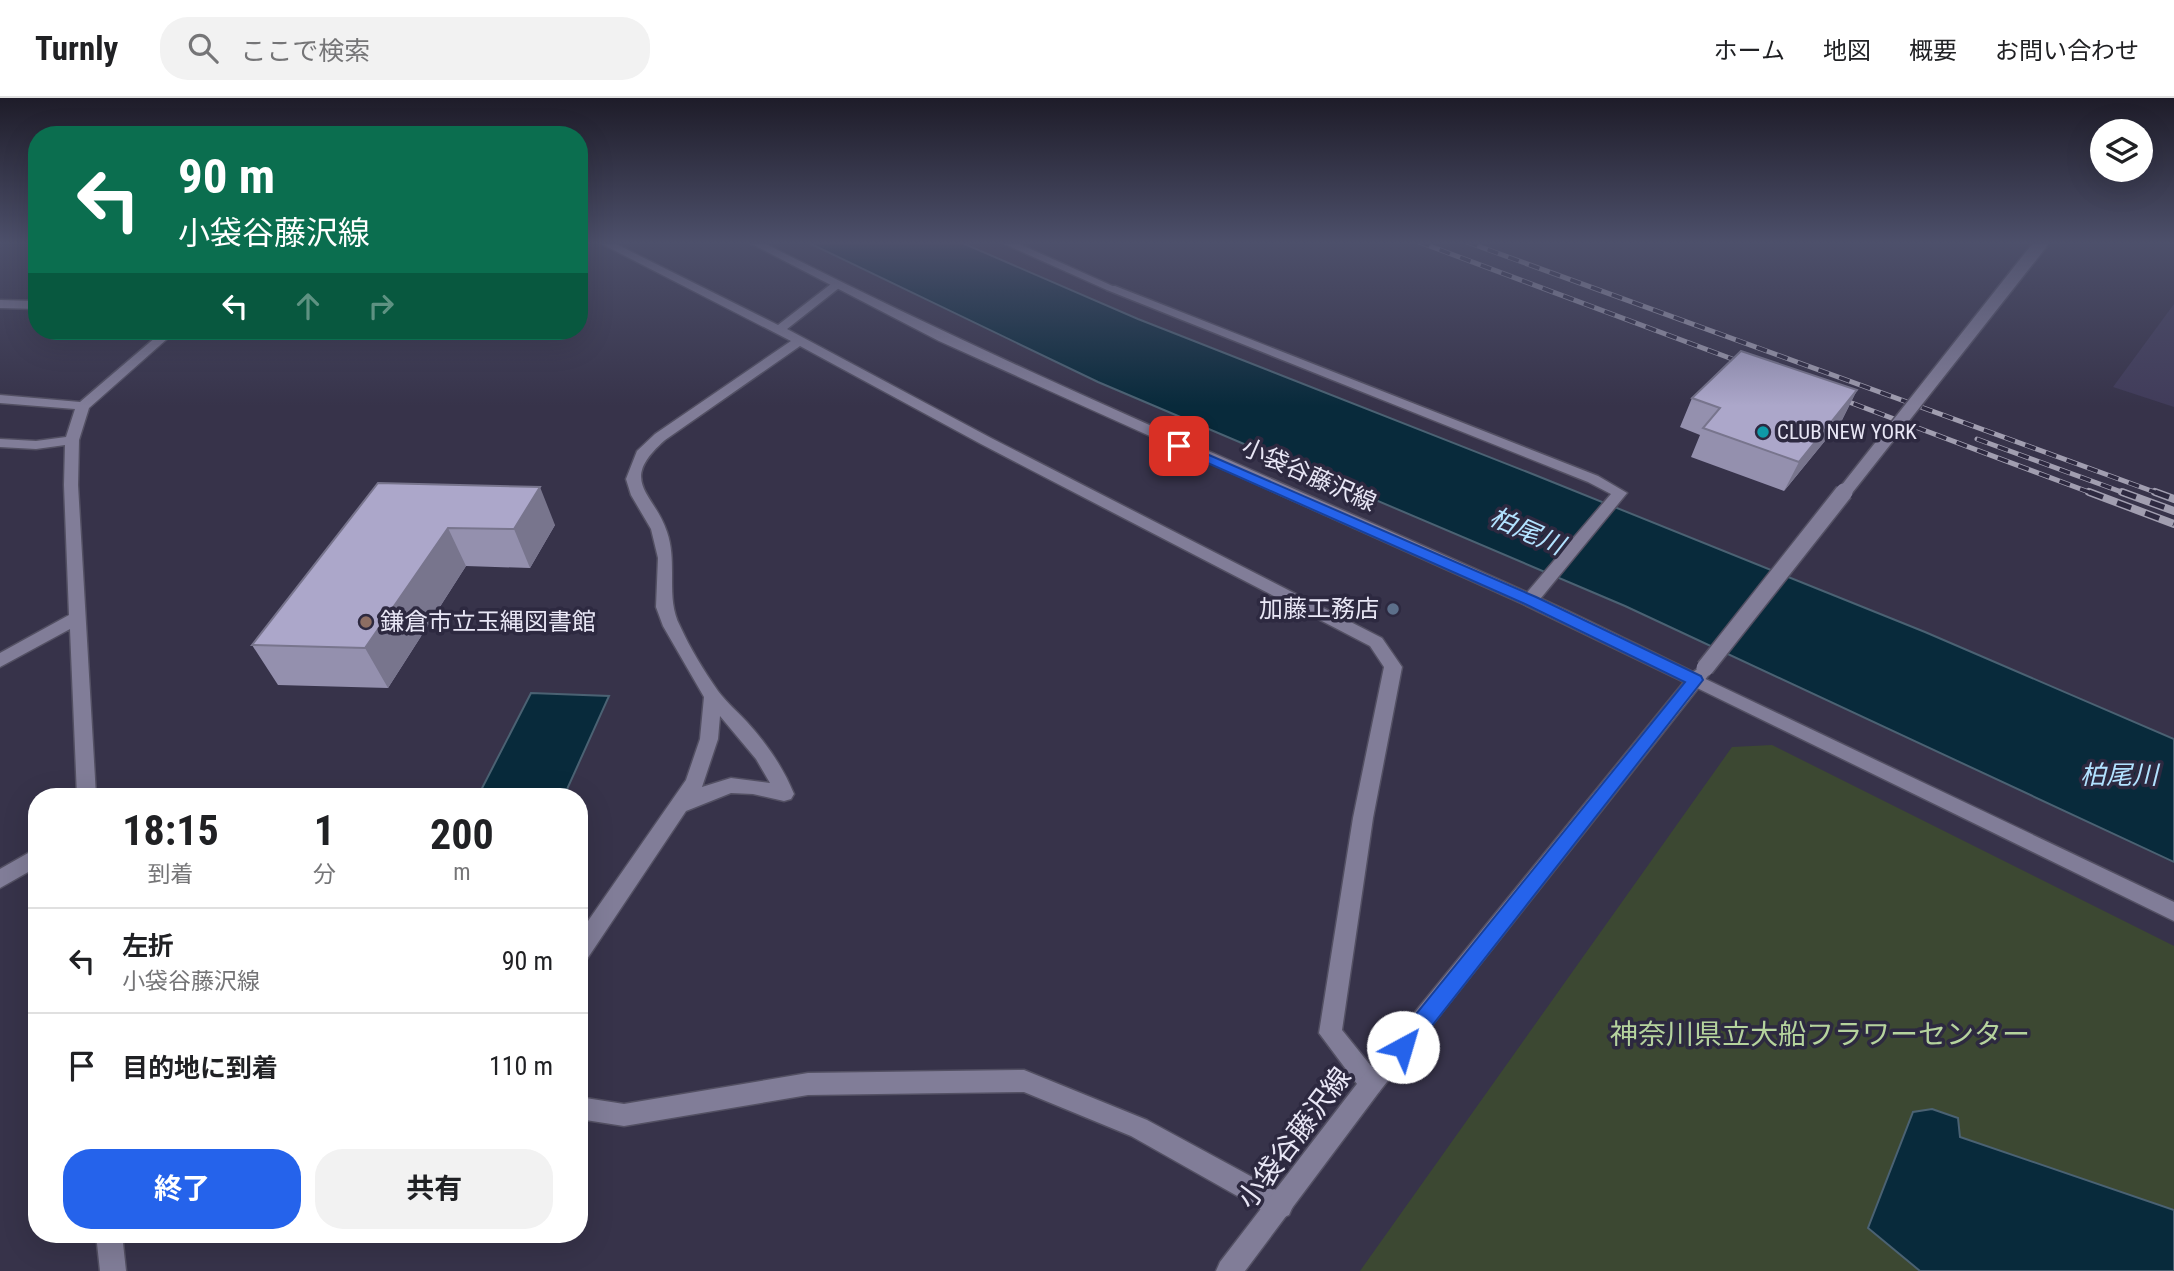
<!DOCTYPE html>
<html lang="ja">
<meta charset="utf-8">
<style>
:root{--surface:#fff;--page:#f2f2f2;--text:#202124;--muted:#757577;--line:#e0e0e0;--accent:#2563eb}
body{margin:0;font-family:"Roboto Condensed","Noto Sans JP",sans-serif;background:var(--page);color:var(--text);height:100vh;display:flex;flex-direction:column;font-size:26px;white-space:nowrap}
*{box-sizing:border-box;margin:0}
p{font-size:23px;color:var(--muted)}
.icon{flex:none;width:38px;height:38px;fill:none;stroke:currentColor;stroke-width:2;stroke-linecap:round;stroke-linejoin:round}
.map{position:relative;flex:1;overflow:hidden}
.side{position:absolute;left:28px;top:690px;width:560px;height:455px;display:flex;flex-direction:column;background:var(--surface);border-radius:28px;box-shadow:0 7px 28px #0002}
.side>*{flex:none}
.banner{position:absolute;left:28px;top:28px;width:560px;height:214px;border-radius:28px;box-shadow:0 7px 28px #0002;background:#0b6e4f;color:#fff;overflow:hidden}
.buttons{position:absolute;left:2090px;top:21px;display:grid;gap:14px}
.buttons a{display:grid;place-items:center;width:63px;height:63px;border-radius:50%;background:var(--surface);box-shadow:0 7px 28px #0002;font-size:35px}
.pin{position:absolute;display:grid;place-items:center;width:60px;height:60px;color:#fff;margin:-30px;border-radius:14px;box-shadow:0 4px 10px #0006}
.me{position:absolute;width:77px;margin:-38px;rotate:39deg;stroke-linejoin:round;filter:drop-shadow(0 0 5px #0008)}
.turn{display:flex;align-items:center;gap:24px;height:147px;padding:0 35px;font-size:32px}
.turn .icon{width:91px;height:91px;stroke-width:2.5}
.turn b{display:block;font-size:49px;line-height:60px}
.lanes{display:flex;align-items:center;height:66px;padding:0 35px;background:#0003;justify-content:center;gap:35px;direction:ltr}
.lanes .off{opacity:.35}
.eta{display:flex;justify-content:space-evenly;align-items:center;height:119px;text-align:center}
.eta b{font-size:42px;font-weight:700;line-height:49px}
.primary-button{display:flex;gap:14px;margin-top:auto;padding:14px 35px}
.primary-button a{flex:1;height:80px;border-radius:28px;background:var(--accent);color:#fff;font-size:28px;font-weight:700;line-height:80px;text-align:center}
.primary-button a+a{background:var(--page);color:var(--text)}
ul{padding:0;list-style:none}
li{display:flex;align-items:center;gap:21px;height:105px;padding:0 35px;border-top:2px solid var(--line)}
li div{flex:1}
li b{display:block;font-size:26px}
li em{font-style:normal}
header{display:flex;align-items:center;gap:42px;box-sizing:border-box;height:98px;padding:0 35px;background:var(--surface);border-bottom:2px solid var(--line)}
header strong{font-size:33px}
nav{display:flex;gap:38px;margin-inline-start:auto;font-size:24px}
.search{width:490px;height:63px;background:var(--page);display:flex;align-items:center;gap:18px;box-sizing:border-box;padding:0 24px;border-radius:28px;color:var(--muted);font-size:26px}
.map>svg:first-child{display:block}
.built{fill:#413c5a}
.green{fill:#3c4832}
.water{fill:#082a3b;stroke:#4b6273;stroke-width:2}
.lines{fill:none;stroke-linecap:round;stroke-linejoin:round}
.minor-casing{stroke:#535063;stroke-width:3}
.tertiary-casing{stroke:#535063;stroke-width:3}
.secondary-casing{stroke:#535063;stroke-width:3}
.minor{fill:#817d98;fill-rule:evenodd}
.tertiary{fill:#817d98;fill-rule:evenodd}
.secondary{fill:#817d98;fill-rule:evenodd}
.rail-far1-casing{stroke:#a19eb0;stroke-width:5}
.rail-casing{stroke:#a19eb0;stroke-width:8}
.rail-far1{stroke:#2d2940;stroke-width:3.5;stroke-dasharray:11;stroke-linecap:butt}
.rail{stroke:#2d2940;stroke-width:5;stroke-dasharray:15;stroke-linecap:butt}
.secondary-bridge-far1-casing{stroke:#535063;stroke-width:16;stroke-linecap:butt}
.secondary-bridge-casing{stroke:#535063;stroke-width:20;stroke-linecap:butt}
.secondary-bridge-far1{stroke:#817d98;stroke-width:13}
.secondary-bridge{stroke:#817d98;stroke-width:17}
.wall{fill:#9490ae}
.shaded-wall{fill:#78758d}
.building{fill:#aca7ca;stroke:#78758d;stroke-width:2}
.route{fill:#2563eb;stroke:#184099;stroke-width:2}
.culture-dot{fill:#0f9aa8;stroke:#2d2940;stroke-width:2.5}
.service-dot{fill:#5c6f8a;stroke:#2d2940;stroke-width:2.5}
.education-dot{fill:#8d6e63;stroke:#2d2940;stroke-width:2.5}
.labels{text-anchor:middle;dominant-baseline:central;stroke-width:7;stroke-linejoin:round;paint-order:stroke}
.far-poi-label{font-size:21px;fill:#e8e6f5;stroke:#2d2940;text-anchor:start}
.street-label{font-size:24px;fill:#e8e6f5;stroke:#2d2940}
.poi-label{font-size:24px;fill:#e8e6f5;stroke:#2d2940;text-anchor:end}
.water-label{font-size:26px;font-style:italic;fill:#b2e2ff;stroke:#2d2940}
.near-park-label{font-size:28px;fill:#b5d39d;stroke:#2d2940}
.near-street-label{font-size:28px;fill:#e8e6f5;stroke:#2d2940}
</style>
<header>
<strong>Turnly</strong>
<div class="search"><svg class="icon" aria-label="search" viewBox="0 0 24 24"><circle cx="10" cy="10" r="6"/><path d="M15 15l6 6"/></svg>ここで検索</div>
<nav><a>ホーム</a><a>地図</a><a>概要</a><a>お問い合わせ</a></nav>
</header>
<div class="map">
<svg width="2174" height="1173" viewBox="0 0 2174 1173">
<rect width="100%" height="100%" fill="#37334a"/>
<path class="built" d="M 2174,206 L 2174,309 L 2113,289 Z"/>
<path class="green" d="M 1772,647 L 2174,848 L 2174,1173 L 1360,1173 L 1732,649 Z"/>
<path class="water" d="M 807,144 L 960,144 L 1138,221 L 1535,377 L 1925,534 L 2174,641 L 2174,764 L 1625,508 L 1098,284 Z
M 531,595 L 609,598 L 564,698 L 478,698 Z
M 1932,1011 L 1958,1020 L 1960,1039 L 2174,1112 L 2174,1173 L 1920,1173 L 1868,1130 L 1913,1014 Z"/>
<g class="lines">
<g class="minor-casing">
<path id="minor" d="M 598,144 L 612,144 L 778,227 L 831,186 L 839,186 L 839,190 L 787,231 L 991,340 L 1382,540 L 1402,569 L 1373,720 L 1342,932 L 1379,978 L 1383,986 L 1379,994 L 1371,997 L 1363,994 L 1319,935 L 1353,720 L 1384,569 L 1370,548 L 981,346 L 800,248 L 665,342 C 617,384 654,394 667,434 C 678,466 665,499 680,528 C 690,550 704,573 718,593 C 726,604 738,614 747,624 C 767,646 783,669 794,696 L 791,701 L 784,703 L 753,696 L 731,695 L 686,713 L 587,861 L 579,863 L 579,836 L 686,682 L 700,641 L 704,599 L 663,528 L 656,509 L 658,460 L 651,431 L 631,397 L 626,381 L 637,353 L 655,336 L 791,243 ZM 720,618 L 756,661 L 770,685 L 731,680 L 702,689 L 718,641 Z
M 1107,188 L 1115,188 L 1598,378 L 1627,395 L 1536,506 L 1524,506 L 1522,502 L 1524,498 L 1611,396 L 1588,384 L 1107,192 Z
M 0,202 L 37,203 L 37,211 L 0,210 Z
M 163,233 L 176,233 L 89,310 L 79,342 L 78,387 L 96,698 L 77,698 L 70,531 L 0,569 L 0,555 L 69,517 L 64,387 L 65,347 L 36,351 L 0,349 L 0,341 L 36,343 L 66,339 L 75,311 L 0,305 L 0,297 L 80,304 Z
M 37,750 L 37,769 L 0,790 L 0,771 Z
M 1024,972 L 1147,1022 L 1289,1099 L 1293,1108 L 1289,1117 L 1280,1121 L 1271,1117 L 1131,1038 L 1024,994 L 808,997 L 624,1028 L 579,1021 L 579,999 L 624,1006 L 808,975 Z
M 96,1136 L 122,1136 L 126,1173 L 100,1173 Z"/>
</g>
<g class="tertiary-casing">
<path id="tertiary" d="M 1000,144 L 1015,144 L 1117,190 L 1107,192 Z
M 1695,576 L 2174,804 L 2174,823 L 1689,586 L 1686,582 L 1689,578 Z"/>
</g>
<g class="secondary-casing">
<path id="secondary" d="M 748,144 L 762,144 C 1021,277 1290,386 1555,507 C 1601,528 1647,552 1693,574 L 1702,568 L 1711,574 L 1379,994 L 1245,1173 L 1216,1173 L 1220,1164 L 1363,978 L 1684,584 L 1523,506 L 939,243 Z"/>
</g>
<use href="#minor" class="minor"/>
<use href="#tertiary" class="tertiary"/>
<use href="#secondary" class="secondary"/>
<g class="rail-far1-casing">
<path id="rail-far1" d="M 1419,144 L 1751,268
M 1467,144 L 2160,396
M 1833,298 L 2094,396
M 1977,341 L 2127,396"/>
</g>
<g class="rail-casing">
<path id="rail" d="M 2089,394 L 2174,426
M 2122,394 L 2174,413
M 2155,394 L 2174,401"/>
</g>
<use href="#rail-far1" class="rail-far1"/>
<use href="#rail" class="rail"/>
<g class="secondary-bridge-far1-casing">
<path id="secondary-bridge-far1" d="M 1843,396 L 2042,144"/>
</g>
<g class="secondary-bridge-casing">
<path id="secondary-bridge" d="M 1705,570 L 1844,394"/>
</g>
<use href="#secondary-bridge-far1" class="secondary-bridge-far1"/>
<use href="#secondary-bridge" class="secondary-bridge"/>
</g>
<path class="wall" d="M 1857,292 L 1842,322 L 1784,393 L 1691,359 L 1700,337 L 1680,329 L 1692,300 Z
M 378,385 L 555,427 L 530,470 L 466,468 L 388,590 L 278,587 L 252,547 Z"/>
<path class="shaded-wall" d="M 1857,292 L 1842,322 L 1784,393 L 1799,364 Z
M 540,389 L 555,427 L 530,470 L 514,431 Z
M 448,430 L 466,468 L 388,590 L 365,550 Z"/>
<path class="building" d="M 1741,253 L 1857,292 L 1799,364 L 1703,330 L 1720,310 L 1692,300 Z
M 378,385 L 540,389 L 514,431 L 448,430 L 365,550 L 252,547 Z"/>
<linearGradient id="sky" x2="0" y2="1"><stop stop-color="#1e1c29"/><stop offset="0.47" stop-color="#4d506b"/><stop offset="1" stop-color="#4d506b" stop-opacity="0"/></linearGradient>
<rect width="2174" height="308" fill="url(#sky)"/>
<path class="route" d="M 1179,344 L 1536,499 L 1701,578 L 1703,582 L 1410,956 L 1403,959 L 1395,956 L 1392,949 L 1395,942 L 1685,584 L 1525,506 L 1174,350 L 1174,345 Z"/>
<circle class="culture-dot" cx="1763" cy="334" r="7"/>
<circle class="service-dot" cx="1393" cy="511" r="7"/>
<circle class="education-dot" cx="366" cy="524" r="7"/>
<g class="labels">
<g class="far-poi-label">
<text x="1777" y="334">CLUB NEW YORK</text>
</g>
<g class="street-label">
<text transform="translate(1309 377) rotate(24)">小袋谷藤沢線</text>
</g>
<g class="poi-label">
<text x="1379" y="511">加藤工務店</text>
<text x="380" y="524" text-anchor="start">鎌倉市立玉縄図書館</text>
</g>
<g class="water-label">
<text transform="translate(1527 433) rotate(24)">柏尾川</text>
<text x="2119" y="677">柏尾川</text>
</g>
<g class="near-park-label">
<text x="1820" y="936">神奈川県立大船フラワーセンター</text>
</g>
<g class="near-street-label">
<text transform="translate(1294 1040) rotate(-53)">小袋谷藤沢線</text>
</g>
</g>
</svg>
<div class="buttons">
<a><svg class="icon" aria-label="layers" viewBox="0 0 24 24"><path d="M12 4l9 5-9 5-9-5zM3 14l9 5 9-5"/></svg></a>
</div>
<div class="pin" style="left:1179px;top:348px;background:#d93025"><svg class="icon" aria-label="arrive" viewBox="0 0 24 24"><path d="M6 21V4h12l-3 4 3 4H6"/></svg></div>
<svg class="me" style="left:1403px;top:949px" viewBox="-20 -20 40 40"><circle r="19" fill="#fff"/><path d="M0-13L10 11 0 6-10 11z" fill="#2563eb"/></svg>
<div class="banner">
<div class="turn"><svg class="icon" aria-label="left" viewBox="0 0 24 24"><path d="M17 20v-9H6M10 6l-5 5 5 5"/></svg><div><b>90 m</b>小袋谷藤沢線</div></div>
<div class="lanes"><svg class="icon" aria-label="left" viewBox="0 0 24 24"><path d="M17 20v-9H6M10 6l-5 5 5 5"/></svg><svg class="icon off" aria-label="ahead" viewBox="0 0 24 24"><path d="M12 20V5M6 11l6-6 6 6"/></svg><svg class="icon off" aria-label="right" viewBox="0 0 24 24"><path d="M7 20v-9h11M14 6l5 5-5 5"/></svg></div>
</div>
<section class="side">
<div class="eta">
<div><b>18:15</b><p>到着</p></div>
<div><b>1</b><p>分</p></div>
<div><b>200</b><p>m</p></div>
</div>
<ul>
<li><svg class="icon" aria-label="left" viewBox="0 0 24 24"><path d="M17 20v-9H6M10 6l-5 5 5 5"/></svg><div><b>左折</b><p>小袋谷藤沢線</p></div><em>90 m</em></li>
<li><svg class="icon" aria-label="arrive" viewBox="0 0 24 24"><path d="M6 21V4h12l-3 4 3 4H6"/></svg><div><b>目的地に到着</b></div><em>110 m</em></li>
</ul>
<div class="primary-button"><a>終了</a><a>共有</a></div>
</section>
</div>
